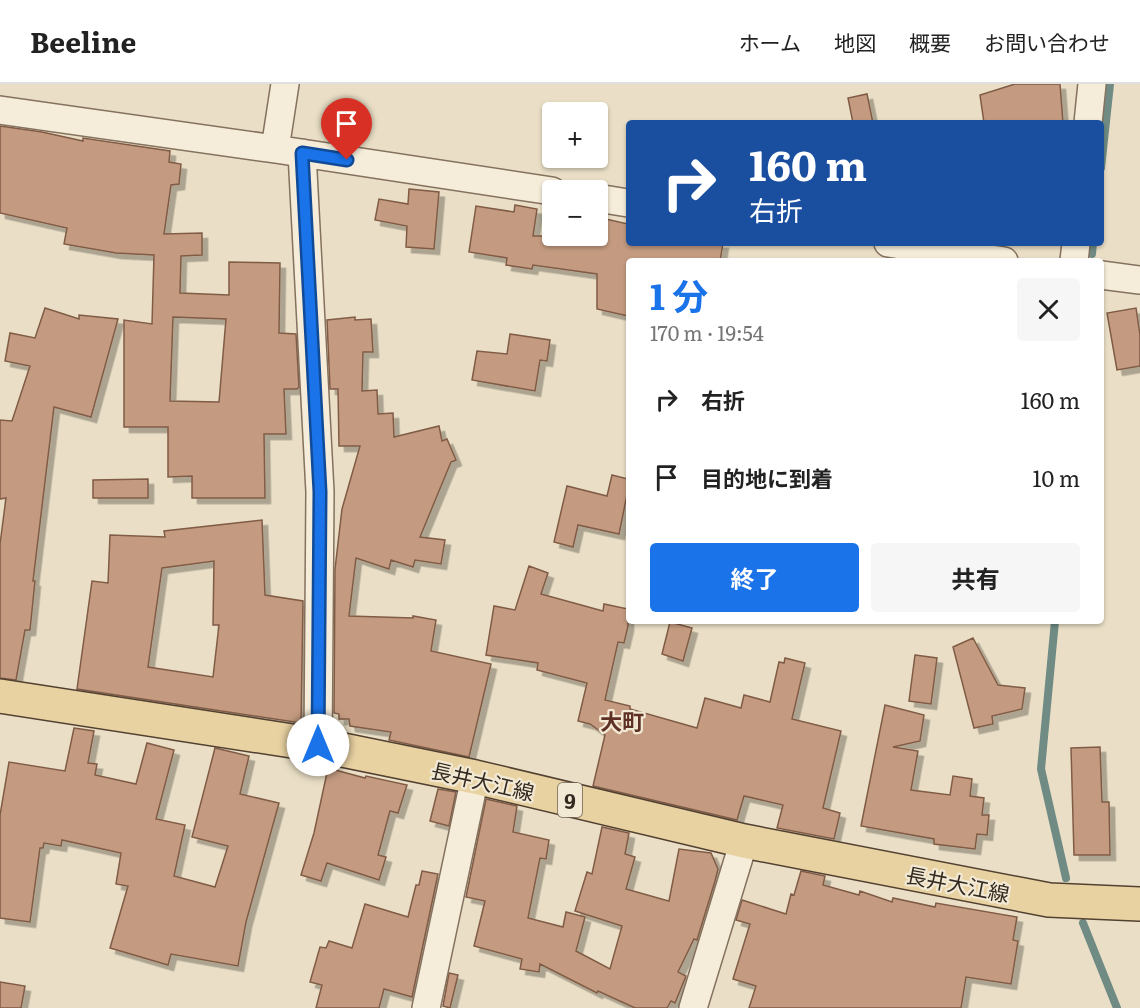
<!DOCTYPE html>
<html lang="ja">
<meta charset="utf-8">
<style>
:root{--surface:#fff;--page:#f6f6f6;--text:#222;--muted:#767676;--line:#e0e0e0;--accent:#1a73e8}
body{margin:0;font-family:Literata,"Noto Sans JP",serif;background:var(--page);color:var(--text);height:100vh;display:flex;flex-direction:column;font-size:22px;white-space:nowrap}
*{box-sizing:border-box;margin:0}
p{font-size:20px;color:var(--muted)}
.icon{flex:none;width:33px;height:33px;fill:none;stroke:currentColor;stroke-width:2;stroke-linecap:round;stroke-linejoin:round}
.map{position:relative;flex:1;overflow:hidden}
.side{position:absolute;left:626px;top:174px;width:478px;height:366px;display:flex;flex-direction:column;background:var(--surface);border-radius:6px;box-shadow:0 2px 4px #0004}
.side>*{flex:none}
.banner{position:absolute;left:626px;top:36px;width:478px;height:126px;border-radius:6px;box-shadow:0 2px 4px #0004;background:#1a4fa0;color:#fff;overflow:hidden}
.controls{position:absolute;left:542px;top:18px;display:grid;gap:12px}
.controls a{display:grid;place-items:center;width:66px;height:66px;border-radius:6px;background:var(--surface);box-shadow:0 2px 4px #0004;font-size:30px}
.pin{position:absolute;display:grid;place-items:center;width:51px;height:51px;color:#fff;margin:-62px -26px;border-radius:50% 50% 50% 0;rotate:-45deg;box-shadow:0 0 6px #0007}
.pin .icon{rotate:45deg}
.me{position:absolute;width:66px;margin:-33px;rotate:0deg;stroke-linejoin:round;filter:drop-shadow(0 0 4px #0008)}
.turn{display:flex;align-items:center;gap:21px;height:126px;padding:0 24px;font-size:27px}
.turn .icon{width:78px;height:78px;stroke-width:2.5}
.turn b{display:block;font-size:42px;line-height:51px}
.round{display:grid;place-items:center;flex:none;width:63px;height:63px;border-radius:6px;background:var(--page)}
.headline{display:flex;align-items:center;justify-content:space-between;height:102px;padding:0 24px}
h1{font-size:36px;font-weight:700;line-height:45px;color:var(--accent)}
.cta{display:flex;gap:12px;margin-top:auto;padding:12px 24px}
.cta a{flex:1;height:69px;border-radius:6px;background:var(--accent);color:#fff;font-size:24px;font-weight:700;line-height:69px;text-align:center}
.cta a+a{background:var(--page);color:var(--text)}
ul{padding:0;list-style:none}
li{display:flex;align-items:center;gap:18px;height:78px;padding:0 24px}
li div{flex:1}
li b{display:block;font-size:22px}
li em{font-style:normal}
header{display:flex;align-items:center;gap:36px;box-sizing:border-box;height:84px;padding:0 30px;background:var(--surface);border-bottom:2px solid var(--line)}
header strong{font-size:28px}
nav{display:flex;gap:33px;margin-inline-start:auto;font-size:21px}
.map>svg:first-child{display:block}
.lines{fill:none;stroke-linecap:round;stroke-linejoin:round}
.stream{stroke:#6f8b84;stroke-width:8}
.building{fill:#c49b80;stroke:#805c46;stroke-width:1.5;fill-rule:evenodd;filter:url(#shadow)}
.minor-casing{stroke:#84715e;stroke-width:30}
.major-casing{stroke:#524031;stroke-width:36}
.minor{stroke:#f5ecd9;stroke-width:27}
.major{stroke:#e9d2a2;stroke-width:33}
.route-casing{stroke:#114b97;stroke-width:15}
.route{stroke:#1a73e8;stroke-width:10}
.labels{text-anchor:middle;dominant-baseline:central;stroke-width:4.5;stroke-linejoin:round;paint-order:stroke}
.shield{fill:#f2e9d5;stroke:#6e6356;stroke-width:1.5}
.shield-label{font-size:20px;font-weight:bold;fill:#352a20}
.street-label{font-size:21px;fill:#352a20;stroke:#f2e9d5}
.neighbourhood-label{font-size:22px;font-weight:bold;fill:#5e2f24;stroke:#f2e9d5}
</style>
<header>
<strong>Beeline</strong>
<nav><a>ホーム</a><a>地図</a><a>概要</a><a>お問い合わせ</a></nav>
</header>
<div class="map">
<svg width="1140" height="924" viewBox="0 0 1140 924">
<defs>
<filter id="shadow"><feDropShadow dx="5.5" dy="5.5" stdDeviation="0" flood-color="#0004"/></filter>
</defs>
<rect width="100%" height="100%" fill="#eadfc6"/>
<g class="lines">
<path class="stream" d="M 1101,84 L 1110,0
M 1092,170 L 1093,159
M 1055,537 L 1041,685 L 1066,794
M 1083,839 L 1117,924"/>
</g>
<path class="building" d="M 1015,0 L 1060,0 L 1063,39 L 984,39 L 980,11 Z
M 867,10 L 873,39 L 853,39 L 848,14 Z
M 0,42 L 42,48 L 83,57 L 83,54 L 170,67 L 169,78 L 181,80 L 179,100 L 171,101 L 164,150 L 202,149 L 202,171 L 181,172 L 180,209 L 229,211 L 229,178 L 280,179 L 279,249 L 296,250 L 299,303 L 297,305 L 284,305 L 286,350 L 264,350 L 265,414 L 192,414 L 192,392 L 168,393 L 168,343 L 124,343 L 124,236 L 152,240 L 154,171 L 116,169 L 64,160 L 67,144 L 0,129 ZM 173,233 L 226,235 L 219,318 L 170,317 Z
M 409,105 L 439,108 L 434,165 L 406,163 L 407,142 L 375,136 L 379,115 L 408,120 Z
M 515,121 L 537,125 L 533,152 L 597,152 L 597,133 L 628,140 L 628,159 L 723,159 L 720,177 L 628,177 L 628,232 L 597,225 L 597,190 L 533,181 L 532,185 L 506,181 L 507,174 L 469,168 L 476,122 L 514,128 Z
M 45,224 L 79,235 L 79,231 L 118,235 L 91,333 L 54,323 L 33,497 L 35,497 L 30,546 L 25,546 L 16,596 L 0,594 L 0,460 L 6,414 L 0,415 L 0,336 L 12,337 L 30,282 L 5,277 L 10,249 L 35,254 Z
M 1136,224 L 1140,251 L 1140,282 L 1117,286 L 1107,229 Z
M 355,233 L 355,236 L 371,235 L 373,268 L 363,268 L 362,307 L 377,306 L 378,330 L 393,329 L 394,353 L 439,342 L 442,357 L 447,355 L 456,376 L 451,378 L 420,453 L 445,456 L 441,480 L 415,476 L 413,483 L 391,476 L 389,485 L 356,474 L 349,532 L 413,534 L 413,532 L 436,536 L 431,567 L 491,580 L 469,673 L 389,656 L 391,648 L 350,642 L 349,635 L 339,635 L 339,630 L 334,629 L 335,485 L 342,425 L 360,362 L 339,362 L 338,305 L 330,305 L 327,236 Z
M 510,250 L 550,256 L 547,277 L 540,276 L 535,307 L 472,296 L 477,267 L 507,270 Z
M 612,391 L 628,395 L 628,406 L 619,450 L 578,441 L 573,463 L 554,458 L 567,402 L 607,412 Z
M 148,395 L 148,414 L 93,414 L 93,396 Z
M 262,436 L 265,511 L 303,517 L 301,639 L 77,605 L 92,497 L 108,499 L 110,451 L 165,453 L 164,447 ZM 214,477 L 213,541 L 219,541 L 213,593 L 148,583 L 162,484 Z
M 529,482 L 548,489 L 541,510 L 603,527 L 604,520 L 628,525 L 628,542 L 624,559 L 618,558 L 605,616 L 630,622 L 630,625 L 697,644 L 705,614 L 741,624 L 744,611 L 770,618 L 779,578 L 784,579 L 785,574 L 805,579 L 792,635 L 841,647 L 823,724 L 840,729 L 834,755 L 777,744 L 783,721 L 744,712 L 737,736 L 593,702 L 605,651 L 590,640 L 578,637 L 587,599 L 537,586 L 538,579 L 486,571 L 494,522 L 515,526 Z
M 670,538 L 692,544 L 683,577 L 662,570 Z
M 973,554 L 998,601 L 1025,604 L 1022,625 L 992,632 L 993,640 L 974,644 L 953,563 Z
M 915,571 L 937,574 L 931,620 L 909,617 Z
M 885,621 L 924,631 L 920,657 L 893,663 L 918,667 L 911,706 L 950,711 L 953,692 L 972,695 L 970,712 L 984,714 L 982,731 L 989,731 L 987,751 L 977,750 L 975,765 L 934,760 L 934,755 L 861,742 Z
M 74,644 L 94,647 L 88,679 L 97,680 L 95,691 L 136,700 L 147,659 L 174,666 L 156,735 L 185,741 L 174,792 L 215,803 L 228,762 L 192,753 L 215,664 L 249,672 L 240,710 L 279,719 L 246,838 L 238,882 L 171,870 L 168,881 L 110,864 L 128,802 L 116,800 L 121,769 L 62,756 L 61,762 L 44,759 L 43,764 L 40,764 L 30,838 L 0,834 L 0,731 L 9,678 L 65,687 Z
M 1100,663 L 1102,718 L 1109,718 L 1110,771 L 1074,771 L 1071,664 Z
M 328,684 L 365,694 L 366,692 L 407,701 L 398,729 L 390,727 L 378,771 L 386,773 L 379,796 L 327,779 L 321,797 L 301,791 L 314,749 Z
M 438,705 L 456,708 L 449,742 L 430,737 Z
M 486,715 L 517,722 L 513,748 L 549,756 L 546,775 L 540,774 L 528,834 L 563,843 L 566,828 L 585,833 L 576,867 L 610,885 L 622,842 L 575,827 L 587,788 L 592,790 L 602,743 L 629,749 L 625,770 L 635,773 L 626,805 L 665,816 L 669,817 L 679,765 L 711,769 L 718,785 L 715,797 L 697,856 L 694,855 L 678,888 L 686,892 L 675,919 L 671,917 L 667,924 L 635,924 L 598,907 L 597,909 L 540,880 L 539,888 L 520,885 L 522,875 L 474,862 L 485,817 L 466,813 Z
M 422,787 L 438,790 L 412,913 L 384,905 L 379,924 L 316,924 L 322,901 L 310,898 L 320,863 L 326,864 L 329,857 L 352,864 L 365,820 L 408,833 L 416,801 L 419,801 Z
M 801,787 L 825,792 L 823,801 L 859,811 L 860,807 L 892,818 L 893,814 L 935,823 L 936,819 L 1017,833 L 1013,856 L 1018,857 L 1011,900 L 966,893 L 961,924 L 749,924 L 756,902 L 733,895 L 750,840 L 736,836 L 742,816 L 786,830 L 791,810 L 794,811 Z
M 449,889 L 458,891 L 450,924 L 443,922 Z
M 0,898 L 25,902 L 21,924 L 0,924 Z"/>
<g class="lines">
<g class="minor-casing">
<path id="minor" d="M 0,26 L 275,65 L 552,107
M 1088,39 L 1092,0
M 275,65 L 285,0
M 302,69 L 320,408 L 318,661
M 597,114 L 628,119
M 888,159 L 1004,177
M 1074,177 L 1076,159
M 1101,191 L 1140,196
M 426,924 L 475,693
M 693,924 L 744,757"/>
</g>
<g class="major-casing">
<path id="major" d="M 0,612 L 318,661 L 475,693 L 744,757 L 1049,816 L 1140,820"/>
</g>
<use href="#minor" class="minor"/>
<use href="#major" class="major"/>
</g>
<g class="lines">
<g class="route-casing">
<path id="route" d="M 318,661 L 320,408 L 302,69 L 347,76"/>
</g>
<use href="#route" class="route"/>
</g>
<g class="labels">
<rect class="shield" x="558" y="699" width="24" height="34" rx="4.5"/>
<g class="shield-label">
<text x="570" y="716">9</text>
</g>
<g class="street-label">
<text transform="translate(483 696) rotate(13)">長井大江線</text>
<text transform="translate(958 799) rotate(11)">長井大江線</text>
</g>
<g class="neighbourhood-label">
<text x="622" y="636">大町</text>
</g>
</g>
</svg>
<div class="controls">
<a>+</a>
<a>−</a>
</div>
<div class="pin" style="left:347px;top:76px;background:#d93025"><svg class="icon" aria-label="arrive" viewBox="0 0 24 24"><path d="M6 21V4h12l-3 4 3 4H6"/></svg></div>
<svg class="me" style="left:318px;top:661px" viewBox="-20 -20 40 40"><circle r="19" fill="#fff"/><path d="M0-13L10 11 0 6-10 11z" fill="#1a73e8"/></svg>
<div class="banner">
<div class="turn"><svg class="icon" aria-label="right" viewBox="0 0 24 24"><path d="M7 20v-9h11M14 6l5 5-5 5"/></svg><div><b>160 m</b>右折</div></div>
</div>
<section class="side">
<div class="headline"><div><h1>1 分</h1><p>170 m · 19:54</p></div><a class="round"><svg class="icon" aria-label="close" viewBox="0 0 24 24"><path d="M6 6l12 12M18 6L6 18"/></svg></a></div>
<ul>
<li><svg class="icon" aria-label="right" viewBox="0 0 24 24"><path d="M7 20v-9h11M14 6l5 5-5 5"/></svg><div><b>右折</b></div><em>160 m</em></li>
<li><svg class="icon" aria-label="arrive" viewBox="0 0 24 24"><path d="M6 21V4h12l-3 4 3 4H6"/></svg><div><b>目的地に到着</b></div><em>10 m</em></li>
</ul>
<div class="cta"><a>終了</a><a>共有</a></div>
</section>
</div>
